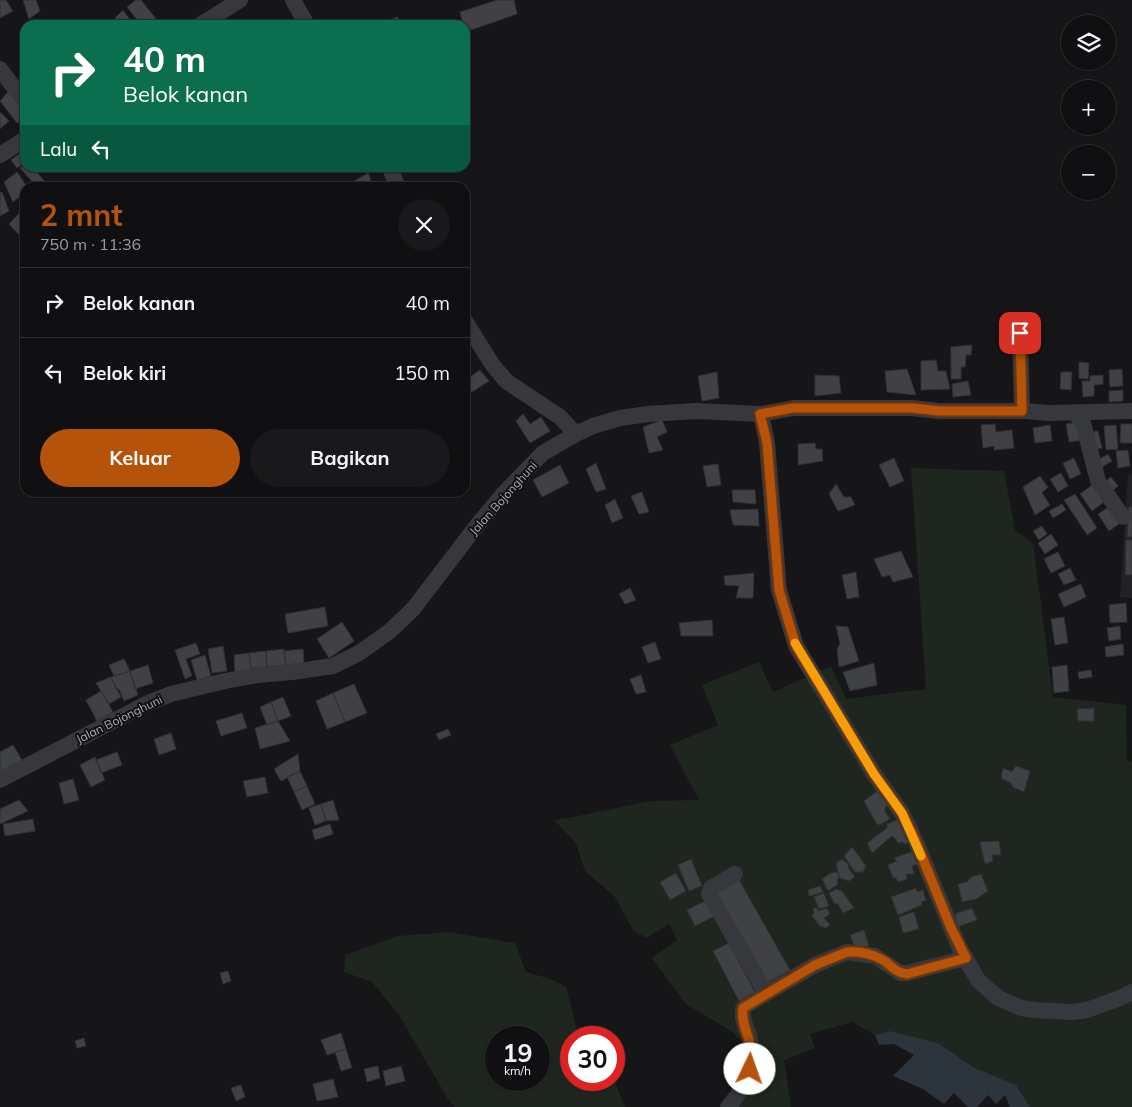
<!DOCTYPE html>
<html lang="id">
<meta charset="utf-8">
<style>
:root{--surface:#101012;--page:#19191b;--text:#f1f3f6;--muted:#9c9d9f;--line:#303032;--accent:#b45309}
body{margin:0;font-family:Mulish,sans-serif;background:var(--page);color:var(--text);height:100vh;display:flex;flex-direction:column;font-size:19px;white-space:nowrap}
*{box-sizing:border-box;margin:0}
p{font-size:16px;color:var(--muted)}
.icon{flex:none;width:28px;height:28px;fill:none;stroke:currentColor;stroke-width:2;stroke-linecap:round;stroke-linejoin:round}
.map{position:relative;flex:1;overflow:hidden}
.details{position:absolute;left:20px;top:182px;width:450px;height:315px;display:flex;flex-direction:column;background:var(--surface);border-radius:15px;box-shadow:0 1px 4px #0004,0 0 0 1px var(--line)}
.details>*{flex:none}
.hud{position:absolute;left:20px;top:20px;width:450px;height:152px;border-radius:15px;box-shadow:0 1px 4px #0004,0 0 0 1px var(--line);background:#0b6e4f;color:#fff;overflow:hidden}
.tools{position:absolute;left:1061px;top:15px;display:grid;gap:10px}
.tools a{display:grid;place-items:center;width:55px;height:55px;border-radius:50%;background:var(--surface);box-shadow:0 1px 4px #0004,0 0 0 1px var(--line);font-size:25px}
.speed{position:absolute;left:485px;top:1026px;display:flex;gap:10px;font-size:25px;font-weight:700;text-align:center}
.speed>*{display:grid;place-content:center;width:65px;height:65px;border-radius:50%;background:var(--surface);box-shadow:0 1px 4px #0004,0 0 0 1px var(--line);line-height:1}
.speed small{font-size:12px;font-weight:400}
.speed .limit{border:8px solid #d22;background:#fff;color:#111}
.pin{position:absolute;display:grid;place-items:center;width:42px;height:42px;color:#fff;margin:-21px;border-radius:10px;box-shadow:0 2px 8px #0006}
.me{position:absolute;width:55px;margin:-28px;rotate:3deg;stroke-linejoin:round;filter:drop-shadow(0 0 4px #0008)}
.turn{display:flex;align-items:center;gap:18px;height:105px;padding:0 20px;font-size:22px}
.turn .icon{width:65px;height:65px;stroke-width:2.5}
.turn b{display:block;font-size:35px;line-height:42px}
.then{display:flex;align-items:center;height:48px;padding:0 20px;background:#0003;gap:10px;font-size:19px}
.round{display:grid;place-items:center;flex:none;width:52px;height:52px;border-radius:26px;background:var(--page)}
.headline{display:flex;align-items:center;justify-content:space-between;height:85px;padding:0 20px}
h1{font-size:30px;font-weight:700;line-height:38px;color:var(--accent)}
.primary-button{display:flex;gap:10px;margin-top:auto;padding:10px 20px}
.primary-button a{flex:1;height:58px;border-radius:30px;background:var(--accent);color:#fff;font-size:20px;font-weight:700;line-height:58px;text-align:center}
.primary-button a+a{background:var(--page);color:var(--text)}
ul{padding:0;list-style:none}
li{display:flex;align-items:center;gap:15px;height:70px;padding:0 20px;border-top:1px solid var(--line)}
li div{flex:1}
li b{display:block;font-size:19px}
li em{font-style:normal}
.map>svg:first-child{display:block}
.built{fill:#222225}
.green{fill:#1e261f;fill-rule:evenodd}
.water{fill:#2c353c}
.building{fill:#404145;stroke:#303034}
.lines{fill:none;stroke-linecap:round;stroke-linejoin:round}
.minor{stroke:#37383d;stroke-width:16}
.route-casing{stroke:#753606;stroke-width:12}
.route{stroke:#b45309;stroke-width:9}
.slow{stroke:#f59e0b;stroke-width:9}
.labels{text-anchor:middle;dominant-baseline:central;stroke-width:4;stroke-linejoin:round;paint-order:stroke}
.street-label{font-size:12px;fill:#a8adb8;stroke:#111113}
</style>
<div class="map">
<svg width="1132" height="1107" viewBox="0 0 1132 1107">
<rect width="100%" height="100%" fill="#161618"/>
<path class="built" d="M 1132,473 L 1132,598 L 1120,597 L 1128,475 L 1131,475 Z"/>
<path class="green" d="M 911,468 L 1004,471 L 1015,530 L 1033,543 L 1053,697 L 1126,705 L 1127,760 L 1132,762 L 1132,1107 L 1030,1107 L 1016,1085 L 973,1067 L 938,1043 L 890,1031 L 875,1035 L 852,1022 L 810,1034 L 815,1048 L 784,1060 L 791,1107 L 730,1107 L 755,1054 L 731,1031 L 686,1004 L 652,958 L 677,940 L 669,924 L 646,938 L 633,930 L 615,897 L 585,871 L 576,843 L 554,820 L 578,816 L 650,801 L 699,800 L 670,745 L 718,725 L 702,685 L 759,662 L 773,692 L 831,666 L 846,699 L 926,689 Z
M 449,932 L 515,943 L 526,972 L 551,979 L 566,987 L 579,1037 L 571,1038 L 571,1080 L 614,1080 L 625,1107 L 455,1107 L 449,1101 L 399,1015 L 372,982 L 344,972 L 345,955 L 398,936 ZM 496,1038 L 539,1038 L 539,1080 L 496,1080 Z"/>
<path class="water" d="M 890,1031 L 938,1043 L 973,1067 L 1016,1085 L 1030,1107 L 1010,1107 L 1005,1095 L 996,1104 L 988,1095 L 977,1107 L 968,1107 L 954,1093 L 944,1104 L 923,1089 L 893,1076 L 914,1055 L 894,1044 L 879,1045 L 875,1035 Z"/>
<path class="building" d="M 0,0 L 6,0 L 13,11 L 0,18 Z
M 23,0 L 36,0 L 40,11 L 29,19 Z
M 136,0 L 141,0 L 161,25 L 141,25 L 127,7 Z
M 497,0 L 514,0 L 517,14 L 465,32 L 465,25 L 463,25 L 460,12 Z
M 123,10 L 132,23 L 129,25 L 119,25 L 115,18 Z
M 398,17 L 400,25 L 388,25 L 388,20 Z
M 8,92 L 25,111 L 25,119 L 17,123 L 0,101 Z
M 0,112 L 9,121 L 0,129 Z
M 25,150 L 25,162 L 17,168 L 11,160 Z
M 25,165 L 25,168 L 34,168 L 44,181 L 37,187 L 20,168 Z
M 17,172 L 28,188 L 25,188 L 25,192 L 13,202 L 4,182 Z
M 368,173 L 371,180 L 367,184 L 369,188 L 350,188 L 349,184 Z
M 2,192 L 9,211 L 0,216 L 0,193 Z
M 24,208 L 25,232 L 21,237 L 9,224 Z
M 972,345 L 971,355 L 966,355 L 965,367 L 961,367 L 961,379 L 951,379 L 951,347 Z
M 936,360 L 938,371 L 946,371 L 950,389 L 921,390 L 921,361 Z
M 1079,362 L 1089,363 L 1088,379 L 1079,378 Z
M 907,369 L 916,395 L 887,392 L 885,371 Z
M 1122,369 L 1123,386 L 1110,387 L 1109,370 Z
M 480,370 L 489,381 L 472,392 L 465,383 L 465,380 Z
M 717,372 L 719,398 L 702,401 L 698,376 Z
M 1061,372 L 1072,372 L 1071,390 L 1060,389 Z
M 815,375 L 839,376 L 841,393 L 815,396 Z
M 1103,375 L 1103,384 L 1094,385 L 1094,396 L 1083,397 L 1082,381 L 1090,381 L 1090,376 Z
M 968,381 L 971,395 L 953,397 L 952,384 Z
M 1123,390 L 1123,401 L 1109,402 L 1109,391 Z
M 523,414 L 530,424 L 541,417 L 550,431 L 530,443 L 516,421 Z
M 662,420 L 667,432 L 657,437 L 663,450 L 649,453 L 643,427 Z
M 1080,422 L 1083,440 L 1069,442 L 1066,424 Z
M 995,424 L 996,432 L 1012,430 L 1014,448 L 994,450 L 994,446 L 983,448 L 981,425 Z
M 1121,424 L 1132,424 L 1132,443 L 1120,443 Z
M 1050,425 L 1052,441 L 1035,443 L 1033,428 Z
M 1116,425 L 1118,449 L 1106,450 L 1104,426 Z
M 1098,431 L 1102,448 L 1093,450 L 1089,433 Z
M 815,443 L 816,449 L 822,449 L 823,461 L 798,465 L 798,444 Z
M 1128,450 L 1130,466 L 1118,468 L 1116,451 Z
M 1108,454 L 1112,461 L 1100,468 L 1096,461 Z
M 894,458 L 904,481 L 890,487 L 879,465 Z
M 1074,458 L 1081,474 L 1070,479 L 1063,463 Z
M 596,463 L 606,489 L 596,492 L 586,469 Z
M 718,464 L 721,485 L 707,487 L 703,466 Z
M 560,465 L 569,483 L 542,497 L 533,480 Z
M 1061,473 L 1068,486 L 1058,492 L 1050,479 Z
M 1040,476 L 1048,487 L 1042,493 L 1050,505 L 1035,515 L 1023,487 Z
M 1111,477 L 1118,486 L 1109,494 L 1102,484 Z
M 1096,482 L 1108,499 L 1092,511 L 1080,494 Z
M 836,484 L 844,497 L 851,497 L 855,505 L 838,511 L 829,494 Z
M 732,490 L 755,490 L 756,504 L 733,502 Z
M 642,492 L 649,512 L 639,514 L 631,496 Z
M 1075,494 L 1097,528 L 1087,535 L 1064,500 Z
M 615,499 L 623,518 L 612,523 L 605,505 Z
M 1062,504 L 1066,510 L 1053,518 L 1049,511 Z
M 1112,505 L 1123,521 L 1109,531 L 1098,514 Z
M 1129,507 L 1132,507 L 1132,537 L 1127,537 Z
M 758,509 L 759,526 L 733,525 L 730,510 Z
M 1042,526 L 1047,534 L 1039,540 L 1033,531 Z
M 1051,534 L 1058,545 L 1045,554 L 1038,543 Z
M 1126,540 L 1132,540 L 1132,575 L 1125,575 Z
M 901,551 L 913,577 L 893,582 L 890,575 L 882,577 L 874,559 Z
M 1058,552 L 1065,566 L 1051,573 L 1044,559 Z
M 1070,568 L 1076,580 L 1064,585 L 1058,574 Z
M 856,572 L 859,597 L 847,599 L 842,575 Z
M 754,573 L 753,598 L 736,598 L 739,586 L 725,585 L 724,576 Z
M 1081,584 L 1086,597 L 1064,607 L 1058,594 Z
M 630,588 L 636,600 L 625,604 L 619,594 Z
M 1126,603 L 1127,622 L 1110,623 L 1109,605 Z
M 325,607 L 328,626 L 288,633 L 285,614 Z
M 1064,617 L 1068,643 L 1055,645 L 1051,619 Z
M 712,620 L 713,636 L 681,636 L 679,623 Z
M 342,622 L 354,641 L 329,658 L 317,639 Z
M 836,626 L 848,627 L 859,661 L 839,667 L 837,649 L 840,644 Z
M 1120,626 L 1121,639 L 1109,641 L 1107,628 Z
M 655,642 L 661,659 L 648,663 L 642,647 Z
M 196,643 L 200,654 L 186,659 L 192,676 L 185,679 L 175,650 Z
M 1123,644 L 1124,655 L 1106,657 L 1105,647 Z
M 223,646 L 227,671 L 212,673 L 208,649 Z
M 284,649 L 286,665 L 267,667 L 266,651 Z
M 303,649 L 304,663 L 286,665 L 284,651 Z
M 266,651 L 267,667 L 251,668 L 249,653 Z
M 249,653 L 251,672 L 235,673 L 234,655 Z
M 205,655 L 211,676 L 197,680 L 191,660 Z
M 124,659 L 130,671 L 114,676 L 109,665 Z
M 874,663 L 877,685 L 850,691 L 843,672 Z
M 148,665 L 153,683 L 135,689 L 130,671 Z
M 1067,665 L 1069,691 L 1054,693 L 1052,667 Z
M 1091,670 L 1092,677 L 1079,679 L 1078,672 Z
M 130,671 L 138,695 L 124,701 L 119,689 L 116,689 L 111,677 Z
M 641,675 L 646,692 L 636,694 L 630,679 Z
M 111,677 L 121,697 L 109,704 L 96,683 Z
M 354,684 L 367,713 L 345,722 L 333,693 Z
M 101,691 L 113,712 L 97,721 L 86,700 Z
M 333,693 L 345,722 L 327,729 L 316,701 Z
M 283,697 L 291,716 L 278,721 L 271,702 Z
M 271,702 L 278,721 L 267,725 L 260,707 Z
M 1094,708 L 1094,721 L 1078,721 L 1077,709 Z
M 242,713 L 247,728 L 221,736 L 216,721 Z
M 278,721 L 290,741 L 260,749 L 255,728 Z
M 448,729 L 451,735 L 439,740 L 436,734 Z
M 171,733 L 176,749 L 159,755 L 154,739 Z
M 13,745 L 22,760 L 0,772 L 0,752 Z
M 117,752 L 122,765 L 101,773 L 96,760 Z
M 298,754 L 300,771 L 281,781 L 274,769 Z
M 95,757 L 105,780 L 91,787 L 80,765 Z
M 1016,766 L 1030,771 L 1024,792 L 1013,787 L 1011,783 L 1001,778 L 1003,768 L 1012,772 Z
M 300,771 L 307,786 L 294,792 L 287,777 Z
M 265,777 L 268,793 L 247,797 L 243,781 Z
M 73,779 L 79,800 L 64,804 L 59,783 Z
M 307,786 L 315,804 L 302,810 L 294,792 Z
M 876,792 L 892,802 L 885,807 L 885,812 L 890,819 L 879,825 L 876,823 L 864,801 Z
M 19,800 L 28,811 L 0,824 L 0,809 Z
M 333,800 L 339,820 L 326,821 L 321,804 Z
M 321,804 L 326,821 L 315,825 L 309,808 Z
M 33,819 L 35,831 L 5,836 L 3,824 Z
M 900,819 L 910,842 L 905,844 L 902,842 L 898,843 L 896,839 L 892,836 L 872,853 L 867,843 L 887,828 L 887,824 Z
M 330,824 L 333,834 L 315,840 L 312,830 Z
M 999,841 L 1001,855 L 992,855 L 993,861 L 985,864 L 980,842 Z
M 852,847 L 866,866 L 863,872 L 855,872 L 844,856 Z
M 916,850 L 921,863 L 912,866 L 914,874 L 906,874 L 907,879 L 898,882 L 896,878 L 893,878 L 888,865 L 897,861 L 894,858 Z
M 691,859 L 702,886 L 689,891 L 678,865 Z
M 842,859 L 848,864 L 849,869 L 855,877 L 849,881 L 840,878 L 836,863 Z
M 835,872 L 839,873 L 837,885 L 828,891 L 822,879 L 829,874 Z
M 676,873 L 686,891 L 670,900 L 660,882 Z
M 981,874 L 988,891 L 976,899 L 962,902 L 958,884 L 967,882 L 971,877 Z
M 738,878 L 790,970 L 767,983 L 715,891 Z
M 820,886 L 823,892 L 809,896 L 808,890 Z
M 916,888 L 917,892 L 923,890 L 926,900 L 921,902 L 922,905 L 898,915 L 891,897 Z
M 836,889 L 842,891 L 854,908 L 843,913 L 838,904 L 834,903 L 829,893 Z
M 824,893 L 829,906 L 819,909 L 814,897 Z
M 707,900 L 715,916 L 695,926 L 687,910 Z
M 816,907 L 818,911 L 827,908 L 830,914 L 824,918 L 830,925 L 826,928 L 820,926 L 812,916 L 814,913 L 813,909 Z
M 972,908 L 977,920 L 957,927 L 954,919 L 956,918 L 955,914 Z
M 914,912 L 919,929 L 903,933 L 899,917 Z
M 864,930 L 869,946 L 855,948 L 850,935 Z
M 729,943 L 756,994 L 740,1003 L 713,951 Z
M 228,971 L 231,981 L 223,984 L 220,973 Z
M 341,1033 L 346,1049 L 327,1055 L 321,1040 Z
M 84,1038 L 86,1046 L 77,1048 L 75,1041 Z
M 346,1049 L 352,1068 L 341,1071 L 335,1052 Z
M 378,1066 L 380,1078 L 367,1082 L 364,1069 Z
M 401,1066 L 405,1081 L 386,1086 L 383,1071 Z
M 333,1079 L 338,1097 L 317,1101 L 313,1084 Z
M 241,1085 L 245,1097 L 236,1101 L 231,1088 Z"/>
<g class="lines">
<path class="minor" d="M 293,0 L 307,25
M 200,25 L 240,0
M 0,69 L 25,102
M 0,155 L 25,139
M 390,168 L 398,188
M 465,321 L 492,364 L 506,381 L 560,417 L 576,434
M 1020,333 L 1022,411
M 1075,413 L 1083,423 L 1098,481 L 1123,517
M 761,414 L 767,443 L 779,590 L 796,646 L 874,774 L 902,813 L 916,842 L 959,947 L 978,980 L 998,998 L 1021,1008 L 1036,1010 L 1072,1012 L 1087,1010 L 1120,998 L 1132,992
M 0,780 L 146,704 L 171,694 L 225,681 L 258,675 L 292,672 L 333,666 L 359,653 L 390,631 L 413,609 L 475,528 L 504,493 L 543,453 L 576,434 L 593,426 L 620,418 L 648,414 L 696,411 L 761,414 L 793,408 L 912,408 L 939,411 L 1026,411 L 1048,413 L 1132,411
M 735,874 L 711,888 L 709,894 L 766,993
M 728,1107 C 745,1088 756,1065 750,1039 C 747,1029 741,1019 743,1009 L 748,1004 L 815,965 L 847,952 L 875,956 L 900,973 L 907,973 L 966,958"/>
</g>
<g class="lines">
<g class="route-casing">
<path id="route" d="M 750,1069 C 757,1043 740,1030 743,1008 L 815,965 L 847,952 C 860,951 872,954 883,960 C 892,966 896,973 907,974 L 966,958 L 951,928 L 916,842 L 902,813 L 874,774 L 796,646 L 779,590 L 767,443 L 760,414 L 793,408 L 912,408 L 940,411 L 1022,411 L 1020,333"/>
</g>
<use href="#route" class="route"/>
<path class="slow" d="M 795,643 L 874,774 L 902,813 L 921,856"/>
</g>
<g class="labels">
<g class="street-label">
<text transform="translate(503 498) rotate(-48)">Jalan Bojonghuni</text>
<text transform="translate(119 719) rotate(-26)">Jalan Bojonghuni</text>
</g>
</g>
</svg>
<div class="tools">
<a><svg class="icon" aria-label="layers" viewBox="0 0 24 24"><path d="M12 4l9 5-9 5-9-5zM3 14l9 5 9-5"/></svg></a>
<a>+</a>
<a>−</a>
</div>
<div class="speed"><div>19<small>km/h</small></div><div class="limit">30</div></div>
<div class="pin" style="left:1020px;top:333px;background:#d93025"><svg class="icon" aria-label="arrive" viewBox="0 0 24 24"><path d="M6 21V4h12l-3 4 3 4H6"/></svg></div>
<svg class="me" style="left:750px;top:1069px" viewBox="-20 -20 40 40"><circle r="19" fill="#fff"/><path d="M0-13L10 11 0 6-10 11z" fill="#b45309"/></svg>
<div class="hud">
<div class="turn"><svg class="icon" aria-label="right" viewBox="0 0 24 24"><path d="M7 20v-9h11M14 6l5 5-5 5"/></svg><div><b>40 m</b>Belok kanan</div></div>
<div class="then">Lalu<svg class="icon" aria-label="left" viewBox="0 0 24 24"><path d="M17 20v-9H6M10 6l-5 5 5 5"/></svg></div>
</div>
<section class="details">
<div class="headline"><div><h1>2 mnt</h1><p>750 m · 11:36</p></div><a class="round"><svg class="icon" aria-label="close" viewBox="0 0 24 24"><path d="M6 6l12 12M18 6L6 18"/></svg></a></div>
<ul>
<li><svg class="icon" aria-label="right" viewBox="0 0 24 24"><path d="M7 20v-9h11M14 6l5 5-5 5"/></svg><div><b>Belok kanan</b></div><em>40 m</em></li>
<li><svg class="icon" aria-label="left" viewBox="0 0 24 24"><path d="M17 20v-9H6M10 6l-5 5 5 5"/></svg><div><b>Belok kiri</b></div><em>150 m</em></li>
</ul>
<div class="primary-button"><a>Keluar</a><a>Bagikan</a></div>
</section>
</div>
